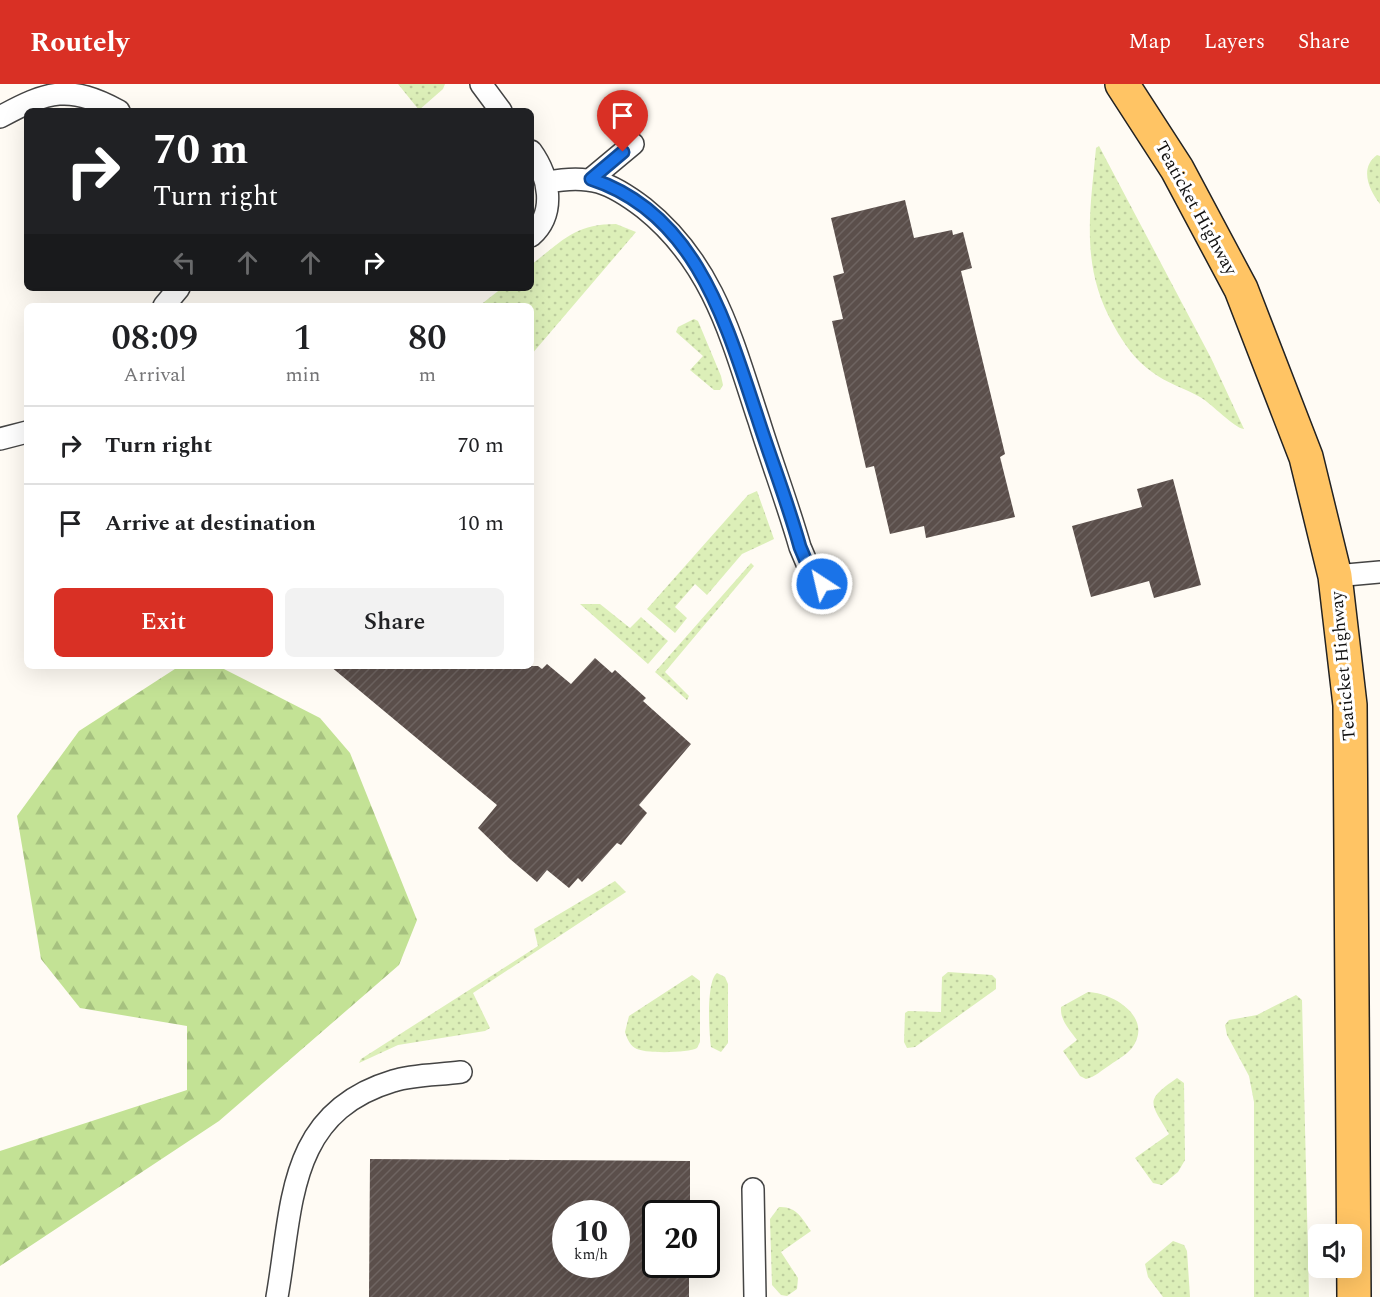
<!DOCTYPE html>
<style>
:root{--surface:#fff;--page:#f2f2f2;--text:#202124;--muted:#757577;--line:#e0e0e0;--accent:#d93025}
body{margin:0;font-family:Spectral,serif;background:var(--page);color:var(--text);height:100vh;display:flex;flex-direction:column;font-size:22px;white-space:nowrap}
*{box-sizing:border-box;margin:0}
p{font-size:20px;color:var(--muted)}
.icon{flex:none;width:33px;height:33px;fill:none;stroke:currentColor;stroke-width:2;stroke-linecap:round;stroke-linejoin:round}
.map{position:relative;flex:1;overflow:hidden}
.sheet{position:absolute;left:24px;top:219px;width:510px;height:366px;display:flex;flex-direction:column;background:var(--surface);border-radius:9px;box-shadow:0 6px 24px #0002}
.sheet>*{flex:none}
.guide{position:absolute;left:24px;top:24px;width:510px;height:183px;border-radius:9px;box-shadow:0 6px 24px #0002;background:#202124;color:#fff;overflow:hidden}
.buttons{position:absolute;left:1308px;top:1140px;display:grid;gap:12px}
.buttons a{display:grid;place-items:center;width:54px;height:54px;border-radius:9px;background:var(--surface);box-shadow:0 6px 24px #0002;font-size:30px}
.speed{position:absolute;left:552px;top:1116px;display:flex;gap:12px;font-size:30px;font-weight:700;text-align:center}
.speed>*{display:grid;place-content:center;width:78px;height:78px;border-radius:50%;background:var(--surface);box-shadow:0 6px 24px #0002;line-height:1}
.speed small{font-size:15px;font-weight:400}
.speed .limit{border:3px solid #111;border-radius:9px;background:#fff;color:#111}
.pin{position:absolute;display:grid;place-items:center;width:51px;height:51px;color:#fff;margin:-62px -26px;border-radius:50% 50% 50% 0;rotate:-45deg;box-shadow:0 0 6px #0007}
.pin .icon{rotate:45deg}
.me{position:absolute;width:66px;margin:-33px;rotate:325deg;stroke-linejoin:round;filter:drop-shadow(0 0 4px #0008)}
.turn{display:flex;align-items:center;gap:21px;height:126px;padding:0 30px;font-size:27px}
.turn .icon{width:78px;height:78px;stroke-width:2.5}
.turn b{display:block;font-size:42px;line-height:51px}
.lanes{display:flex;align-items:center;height:57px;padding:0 30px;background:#0003;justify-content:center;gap:30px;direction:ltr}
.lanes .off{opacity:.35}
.eta{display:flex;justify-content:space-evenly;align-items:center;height:102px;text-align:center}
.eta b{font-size:36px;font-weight:600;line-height:42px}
.button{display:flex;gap:12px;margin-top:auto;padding:12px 30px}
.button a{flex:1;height:69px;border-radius:9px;background:var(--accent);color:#fff;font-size:24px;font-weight:600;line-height:69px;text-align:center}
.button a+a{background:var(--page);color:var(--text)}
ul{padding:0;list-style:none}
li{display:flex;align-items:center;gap:18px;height:78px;padding:0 30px;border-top:2px solid var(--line)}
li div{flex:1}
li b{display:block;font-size:22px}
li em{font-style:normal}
header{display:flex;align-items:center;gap:36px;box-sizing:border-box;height:84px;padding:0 30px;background:var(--accent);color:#fff}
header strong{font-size:28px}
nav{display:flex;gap:33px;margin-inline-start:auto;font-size:21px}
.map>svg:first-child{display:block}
.grass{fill:url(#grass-dots)}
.forest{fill:url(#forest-firs)}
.building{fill:url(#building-hatch);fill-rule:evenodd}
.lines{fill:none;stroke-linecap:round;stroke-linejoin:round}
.service-casing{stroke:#444;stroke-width:24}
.primary-casing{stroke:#222;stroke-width:36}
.service{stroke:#fff;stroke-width:21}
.primary{stroke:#ffc464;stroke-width:33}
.route-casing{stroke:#114b97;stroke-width:15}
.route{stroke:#1a73e8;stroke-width:10}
.labels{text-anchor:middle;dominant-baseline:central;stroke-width:6;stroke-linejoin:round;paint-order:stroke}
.street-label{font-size:18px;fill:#111;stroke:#fff}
</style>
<header>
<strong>Routely</strong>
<nav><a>Map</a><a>Layers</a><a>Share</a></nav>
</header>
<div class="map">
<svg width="1380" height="1213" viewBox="0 0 1380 1213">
<defs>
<pattern id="grass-dots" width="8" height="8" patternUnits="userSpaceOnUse" patternTransform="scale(1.5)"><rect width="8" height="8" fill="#dcefb8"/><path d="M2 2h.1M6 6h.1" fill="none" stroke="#bccc9d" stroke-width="1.8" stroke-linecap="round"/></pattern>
<pattern id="forest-firs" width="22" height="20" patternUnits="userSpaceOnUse" patternTransform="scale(1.5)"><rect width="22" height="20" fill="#c3e295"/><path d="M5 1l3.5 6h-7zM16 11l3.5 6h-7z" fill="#a6c17f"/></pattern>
<pattern id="building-hatch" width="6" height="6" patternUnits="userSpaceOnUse" patternTransform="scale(1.5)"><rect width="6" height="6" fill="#5b4f4b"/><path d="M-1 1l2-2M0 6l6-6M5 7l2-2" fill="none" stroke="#6e6461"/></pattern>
</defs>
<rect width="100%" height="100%" fill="#fffbf4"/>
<path class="grass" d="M 398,0 L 445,0 L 443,5 L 419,26 Z
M 1099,62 L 1211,274 L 1244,345 C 1234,344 1212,320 1200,313 C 1184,304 1166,299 1152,288 C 1135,276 1124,260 1114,242 C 1080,183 1090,129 1096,64 Z
M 1377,71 L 1380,72 L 1380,120 C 1369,106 1359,84 1377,71 Z
M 616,140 L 636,148 L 531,271 L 531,222 L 479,222 L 502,204 L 531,204 L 531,181 C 562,157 575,140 616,140 Z
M 694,235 L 698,237 L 721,292 L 723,301 L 720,306 L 714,306 L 690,286 L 703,272 L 676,248 L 678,243 Z
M 757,407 L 774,455 L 742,470 L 707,511 L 695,500 L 675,523 L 687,534 L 675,549 L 647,525 L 748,411 Z
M 751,479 L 754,482 L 665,588 L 689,612 L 687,616 L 655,588 Z
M 580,520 L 600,520 L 630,544 L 641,533 L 668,557 L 648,580 Z
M 615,797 L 626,808 L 473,909 L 490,944 L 485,947 L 398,961 L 359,979 L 361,975 L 538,862 L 534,845 Z
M 948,888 L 992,891 L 996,895 L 996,905 L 915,963 L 907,964 L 904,958 L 905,929 L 908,927 L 941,928 L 942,893 Z
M 717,889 L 725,893 L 728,900 L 728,959 L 721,968 L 711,963 C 709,949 706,897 717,889 Z
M 692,891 L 700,897 L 700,958 L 697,964 C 689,969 643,970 635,964 C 629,960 627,954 625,948 L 629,932 Z
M 1088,908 C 1114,909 1154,934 1132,964 C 1126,971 1117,976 1110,981 C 1102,986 1095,993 1086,995 L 1080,992 L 1063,967 L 1077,956 C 1070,946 1060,937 1061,923 Z
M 1296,911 L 1302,916 L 1309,1213 L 1254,1213 L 1254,1018 L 1249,992 L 1227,951 L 1225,941 L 1229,936 L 1257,931 Z
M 1177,994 L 1184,999 L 1185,1076 L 1178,1088 L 1162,1101 L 1153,1099 L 1135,1074 L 1169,1050 C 1150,1018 1144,1017 1177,994 Z
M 779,1123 C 796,1122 802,1134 811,1147 L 781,1168 L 798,1194 L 797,1205 L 787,1212 L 781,1211 L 772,1201 L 770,1135 Z
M 1173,1157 L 1184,1161 L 1187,1167 L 1190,1213 L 1163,1213 L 1148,1193 L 1145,1180 Z"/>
<path class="forest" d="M 218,582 L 320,634 L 350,669 L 417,836 L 399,881 L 219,1037 L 0,1182 L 0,1067 L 187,1006 L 187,942 L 80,924 L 41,875 L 17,732 L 79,647 L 178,583 Z"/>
<path class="building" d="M 905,116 L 914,154 L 952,146 L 953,151 L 963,148 L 972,184 L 961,187 L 1005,370 L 1000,373 L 1015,433 L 926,454 L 924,442 L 890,450 L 874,382 L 866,384 L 832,237 L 843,235 L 833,192 L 844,189 L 831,134 Z
M 1173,395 L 1201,501 L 1154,514 L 1149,497 L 1091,513 L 1072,442 L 1142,423 L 1137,405 Z
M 595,574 L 612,589 L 615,586 L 646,614 L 643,617 L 691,660 L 639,721 L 647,729 L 621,761 L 617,759 L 582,798 L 578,794 L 569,804 L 547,786 L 537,798 L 510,775 L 478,744 L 497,721 L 330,582 L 538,582 L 542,585 L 547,580 L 571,600 Z
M 370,1075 L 690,1077 L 690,1130 L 656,1130 L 656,1180 L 689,1180 L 689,1213 L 369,1213 ZM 566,1130 L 616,1130 L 616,1180 L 566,1180 Z"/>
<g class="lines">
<g class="service-casing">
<path id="service" d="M 481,0 L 501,27
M 0,33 C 48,7 69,0 119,27
M 531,67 C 549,92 557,129 531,152
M 591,95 L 633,60
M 548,98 C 590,90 610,98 644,124 C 714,180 732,256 759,337 C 772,379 788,421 800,463 L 811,489 L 822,500
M 164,222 L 179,204
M 0,355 L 27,348
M 1335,492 L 1380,488
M 753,1105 L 755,1213
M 277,1213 C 293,1123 286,1029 393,997 C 414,990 440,991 461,988"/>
</g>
<g class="primary-casing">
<path id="primary" d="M 1122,0 L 1177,85 L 1241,205 L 1306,373 L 1335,492 L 1350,621 L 1354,1213"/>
</g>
<use href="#service" class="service"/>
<use href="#primary" class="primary"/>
</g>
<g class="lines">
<g class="route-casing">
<path id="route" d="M 623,68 L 591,95 C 696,129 726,239 757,332 C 771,376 788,419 800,463 L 811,489 L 822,500"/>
</g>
<use href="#route" class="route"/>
</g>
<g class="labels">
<g class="street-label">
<text transform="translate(1196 124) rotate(61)">Teaticket Highway</text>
<text transform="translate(1343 582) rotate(-95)">Teaticket Highway</text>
</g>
</g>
</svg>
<div class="buttons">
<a><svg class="icon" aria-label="sound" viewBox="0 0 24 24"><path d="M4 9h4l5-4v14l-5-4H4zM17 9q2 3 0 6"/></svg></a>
</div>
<div class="speed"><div>10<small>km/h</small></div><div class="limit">20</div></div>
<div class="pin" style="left:623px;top:68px;background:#d93025"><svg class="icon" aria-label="arrive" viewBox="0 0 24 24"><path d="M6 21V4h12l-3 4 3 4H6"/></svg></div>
<svg class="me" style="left:822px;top:500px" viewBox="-20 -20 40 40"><circle r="17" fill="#1a73e8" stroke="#fff" stroke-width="3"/><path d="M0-11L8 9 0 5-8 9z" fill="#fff"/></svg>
<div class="guide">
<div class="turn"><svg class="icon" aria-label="right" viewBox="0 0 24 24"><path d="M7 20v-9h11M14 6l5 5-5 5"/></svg><div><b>70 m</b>Turn right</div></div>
<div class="lanes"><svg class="icon off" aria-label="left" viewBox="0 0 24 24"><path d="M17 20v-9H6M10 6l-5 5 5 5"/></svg><svg class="icon off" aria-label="ahead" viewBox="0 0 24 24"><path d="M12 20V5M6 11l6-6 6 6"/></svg><svg class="icon off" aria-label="ahead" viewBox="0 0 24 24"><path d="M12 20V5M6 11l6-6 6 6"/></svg><svg class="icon" aria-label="right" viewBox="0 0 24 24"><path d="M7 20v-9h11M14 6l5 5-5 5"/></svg></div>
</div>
<section class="sheet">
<div class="eta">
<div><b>08:09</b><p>Arrival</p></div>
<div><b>1</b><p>min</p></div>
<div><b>80</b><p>m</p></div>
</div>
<ul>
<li><svg class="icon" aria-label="right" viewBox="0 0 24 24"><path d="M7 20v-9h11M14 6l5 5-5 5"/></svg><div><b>Turn right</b></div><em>70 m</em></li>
<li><svg class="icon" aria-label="arrive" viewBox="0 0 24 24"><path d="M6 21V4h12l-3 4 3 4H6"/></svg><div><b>Arrive at destination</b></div><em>10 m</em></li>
</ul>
<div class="button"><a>Exit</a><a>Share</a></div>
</section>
</div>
